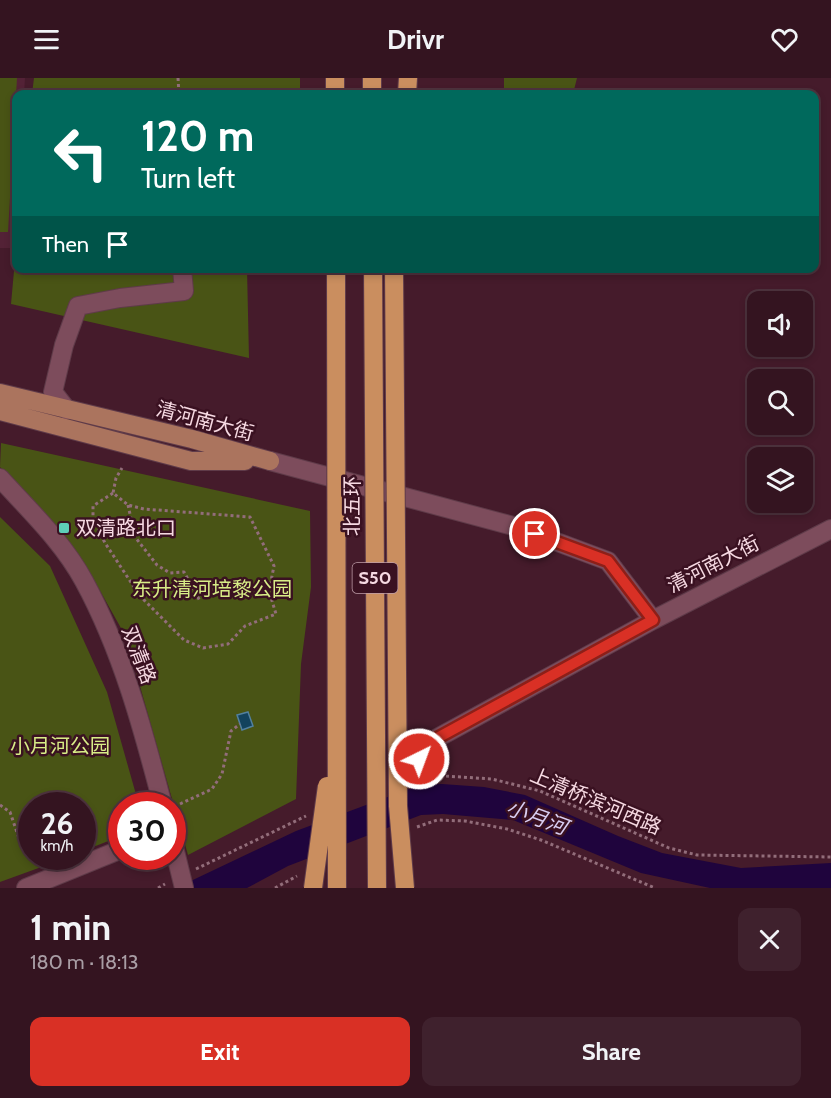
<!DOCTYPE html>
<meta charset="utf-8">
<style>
:root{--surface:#341420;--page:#3f212d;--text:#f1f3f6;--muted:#a99ea5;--line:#4e333e;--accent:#d93025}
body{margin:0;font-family:Cabin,"Noto Sans SC",sans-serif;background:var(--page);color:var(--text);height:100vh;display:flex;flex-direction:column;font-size:22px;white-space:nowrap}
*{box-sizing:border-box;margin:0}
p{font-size:20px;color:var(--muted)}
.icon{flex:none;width:33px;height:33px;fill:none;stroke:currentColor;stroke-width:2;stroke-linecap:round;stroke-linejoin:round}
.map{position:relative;height:810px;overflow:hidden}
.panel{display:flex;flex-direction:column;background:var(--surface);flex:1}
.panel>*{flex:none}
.hud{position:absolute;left:12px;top:12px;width:807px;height:183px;border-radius:12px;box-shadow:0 3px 9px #0003,0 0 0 2px var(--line);background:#00695c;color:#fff;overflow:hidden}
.controls{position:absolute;left:747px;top:213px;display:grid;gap:12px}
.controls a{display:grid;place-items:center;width:66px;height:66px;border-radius:12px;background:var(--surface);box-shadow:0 3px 9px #0003,0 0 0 2px var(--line);font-size:30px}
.speed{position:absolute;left:18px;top:714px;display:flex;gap:12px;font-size:30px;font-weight:700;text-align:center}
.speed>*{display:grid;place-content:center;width:78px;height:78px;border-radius:50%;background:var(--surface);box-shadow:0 3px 9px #0003,0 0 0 2px var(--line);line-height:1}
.speed small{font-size:15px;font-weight:400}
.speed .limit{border:9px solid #d22;background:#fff;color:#111}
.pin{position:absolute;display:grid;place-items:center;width:51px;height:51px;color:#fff;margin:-26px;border:3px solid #fff;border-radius:50%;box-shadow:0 2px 6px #0007}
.me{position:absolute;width:66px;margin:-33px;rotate:42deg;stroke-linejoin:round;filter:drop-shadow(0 0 4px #0008)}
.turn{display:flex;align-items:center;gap:21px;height:126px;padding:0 30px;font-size:27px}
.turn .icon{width:78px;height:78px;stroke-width:2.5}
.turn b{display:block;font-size:42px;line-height:51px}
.then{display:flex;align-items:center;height:57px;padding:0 30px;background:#0003;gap:12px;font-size:22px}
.round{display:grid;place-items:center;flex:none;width:63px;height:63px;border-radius:12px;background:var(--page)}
.headline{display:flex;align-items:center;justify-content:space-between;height:102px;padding:0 30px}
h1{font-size:36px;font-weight:700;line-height:45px}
.cta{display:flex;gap:12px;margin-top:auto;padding:12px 30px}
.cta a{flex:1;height:69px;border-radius:12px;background:var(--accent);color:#fff;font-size:24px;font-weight:700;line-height:69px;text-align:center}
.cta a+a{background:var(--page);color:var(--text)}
header{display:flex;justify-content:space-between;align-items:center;height:78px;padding:0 30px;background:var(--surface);font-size:27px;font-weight:700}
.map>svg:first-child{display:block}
.built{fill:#532236}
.green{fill:#495415}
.water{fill:#1f043d}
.building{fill:#12425d;stroke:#52809f;stroke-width:1.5}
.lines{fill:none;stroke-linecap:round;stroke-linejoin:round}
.minor-casing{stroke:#5f3b49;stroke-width:20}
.major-casing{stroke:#5f3b49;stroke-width:20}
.highway-casing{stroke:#5f3b49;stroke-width:20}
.path{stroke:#926d7a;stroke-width:3;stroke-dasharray:3 3;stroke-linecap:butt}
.minor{stroke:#7d4c5c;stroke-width:18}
.major{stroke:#ab745e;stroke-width:18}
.highway{stroke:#ca8e5f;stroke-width:18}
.highway-bridge-casing{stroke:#5f3b49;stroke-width:20;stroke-linecap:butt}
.highway-bridge{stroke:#ca8e5f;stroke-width:18}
.route-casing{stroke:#8d1f18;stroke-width:15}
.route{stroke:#d93025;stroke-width:10}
.poi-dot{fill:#5eceb8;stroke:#3a1121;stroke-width:2}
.labels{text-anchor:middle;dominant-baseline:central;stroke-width:5;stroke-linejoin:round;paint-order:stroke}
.shield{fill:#3a1121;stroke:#be9da8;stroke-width:1.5}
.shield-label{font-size:18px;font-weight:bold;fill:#f6d9e2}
.street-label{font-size:20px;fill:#f6d9e2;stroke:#3a1121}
.poi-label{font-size:20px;fill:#f6d9e2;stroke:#3a1121;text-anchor:start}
.park-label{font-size:20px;fill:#d8ed87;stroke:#3a1121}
.water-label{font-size:21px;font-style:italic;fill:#d8cdf2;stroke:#3a1121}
</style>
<header><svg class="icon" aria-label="menu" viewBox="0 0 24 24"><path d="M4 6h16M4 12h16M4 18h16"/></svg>Drivr<svg class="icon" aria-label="heart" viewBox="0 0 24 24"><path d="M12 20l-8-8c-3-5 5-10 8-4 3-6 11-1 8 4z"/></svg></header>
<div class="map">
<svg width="831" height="810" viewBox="0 0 831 810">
<rect width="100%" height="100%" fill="#451b2b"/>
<path class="built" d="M 0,0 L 25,0 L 24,16 L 16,16 L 16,113 L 12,170 L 0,170 Z"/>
<path class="green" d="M 0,0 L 17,0 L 8,154 L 0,154 Z
M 34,0 L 300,0 L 300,16 L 32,16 Z
M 504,0 L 577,0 L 573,16 L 504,16 Z
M 16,171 L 16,190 L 247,191 L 249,280 L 11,226 Z
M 1,365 L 310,433 L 311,509 L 301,586 L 296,721 L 188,777 L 126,559 L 85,486 L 0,389 Z
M 0,439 L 50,488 L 107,614 L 139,727 L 122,728 L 121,758 L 83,773 L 82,728 L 32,728 L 32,778 L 69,779 L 0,804 Z"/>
<path class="water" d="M 442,706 L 484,709 L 525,717 L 618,758 L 662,775 L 741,790 L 831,785 L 831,810 L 710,810 L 641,795 L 513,742 L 443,736 L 421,737 L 288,788 L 247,810 L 176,810 L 296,753 L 420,707 Z"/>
<path class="building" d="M 248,634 L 253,648 L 242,652 L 237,637 Z"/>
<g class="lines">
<g class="minor-casing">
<path id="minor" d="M 67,332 L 53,314 L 64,267 L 78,228 L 120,220 L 184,213 L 182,190
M 270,383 L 517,449 L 608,483 L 653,542
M 0,400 C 29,432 63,464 84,503 C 122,573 143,651 163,728
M 408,698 L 430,664 L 653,542 L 831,451
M 172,761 L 184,810
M 26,810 L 122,771"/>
</g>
<g class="major-casing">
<path id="major" d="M 0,315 L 192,361 L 270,383
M 0,333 L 191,383 L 245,383"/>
</g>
<g class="highway-casing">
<path id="highway" d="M 335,0 L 335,16
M 372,0 L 372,16
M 407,16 L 408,0"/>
</g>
<path class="path" d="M 178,0 L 179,16
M 113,415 L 93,428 L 93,441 L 105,465 L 140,518 L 184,562 L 203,570 L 228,566 L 245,548 L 276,536 L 269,513 L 274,488 L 250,439 L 144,431 L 128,427 L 113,415 L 116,400 L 122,390
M 128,427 L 135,459 L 157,487 L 170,495 L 184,494 L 200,523
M 428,697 L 492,701 L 540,713 L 669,770 L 697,777 L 831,779
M 180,726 L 212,711 L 222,696 L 231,653 L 240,646
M 0,727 L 10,734 L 21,766 L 32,769
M 417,749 L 437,742 L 465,743 L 507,751 L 541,762 L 655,810
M 196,791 L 306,738
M 158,810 L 165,806
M 275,810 L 297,798"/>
<use href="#minor" class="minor"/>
<use href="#major" class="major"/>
<use href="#highway" class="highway"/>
<g class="highway-bridge-casing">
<path id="highway-bridge" d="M 336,190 L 337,810
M 373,190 L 377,810
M 394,190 L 398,728 L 405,810
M 313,810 L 327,708"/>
</g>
<use href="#highway-bridge" class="highway-bridge"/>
</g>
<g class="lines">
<g class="route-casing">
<path id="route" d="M 419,681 L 430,664 L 653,542 L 608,483 L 535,456"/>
</g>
<use href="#route" class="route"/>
</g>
<rect class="poi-dot" x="58" y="444" width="12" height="12" rx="3"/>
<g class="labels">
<rect class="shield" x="352.5" y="485" width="45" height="30" rx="4.5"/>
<g class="shield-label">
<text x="375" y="500">S50</text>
</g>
<g class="street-label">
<text transform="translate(205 343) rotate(15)">清河南大街</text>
<text transform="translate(352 428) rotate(-90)">北五环</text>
<text transform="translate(713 486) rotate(-27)">清河南大街</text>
<text transform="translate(139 577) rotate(69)">双清路</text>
<text transform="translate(596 723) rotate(23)">上清桥滨河西路</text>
</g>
<g class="poi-label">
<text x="76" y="450">双清路北口</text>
</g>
<g class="park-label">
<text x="212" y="511">东升清河培黎公园</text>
<text x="60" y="668">小月河公园</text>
</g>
<g class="water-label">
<text transform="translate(537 739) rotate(20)">小月河</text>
</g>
</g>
</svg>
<div class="controls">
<a><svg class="icon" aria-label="sound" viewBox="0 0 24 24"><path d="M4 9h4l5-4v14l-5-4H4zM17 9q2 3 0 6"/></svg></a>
<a><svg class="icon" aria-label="search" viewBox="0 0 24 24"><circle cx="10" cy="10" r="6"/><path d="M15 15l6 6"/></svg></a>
<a><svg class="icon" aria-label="layers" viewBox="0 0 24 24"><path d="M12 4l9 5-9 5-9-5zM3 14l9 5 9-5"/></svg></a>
</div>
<div class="speed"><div>26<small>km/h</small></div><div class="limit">30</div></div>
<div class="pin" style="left:535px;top:456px;background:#d93025"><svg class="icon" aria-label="arrive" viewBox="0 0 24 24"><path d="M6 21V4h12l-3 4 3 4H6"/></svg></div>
<svg class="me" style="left:419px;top:681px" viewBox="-20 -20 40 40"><circle r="17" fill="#d93025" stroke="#fff" stroke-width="3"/><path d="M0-11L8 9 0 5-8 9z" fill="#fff"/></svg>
<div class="hud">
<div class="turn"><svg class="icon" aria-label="left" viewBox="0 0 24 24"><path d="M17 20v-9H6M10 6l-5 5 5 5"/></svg><div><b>120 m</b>Turn left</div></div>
<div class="then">Then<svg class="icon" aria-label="arrive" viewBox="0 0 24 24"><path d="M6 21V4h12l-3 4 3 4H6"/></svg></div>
</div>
</div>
<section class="panel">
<div class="headline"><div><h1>1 min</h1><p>180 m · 18:13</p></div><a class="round"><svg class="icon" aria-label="close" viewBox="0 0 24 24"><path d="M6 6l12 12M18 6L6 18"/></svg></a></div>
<div class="cta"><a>Exit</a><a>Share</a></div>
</section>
